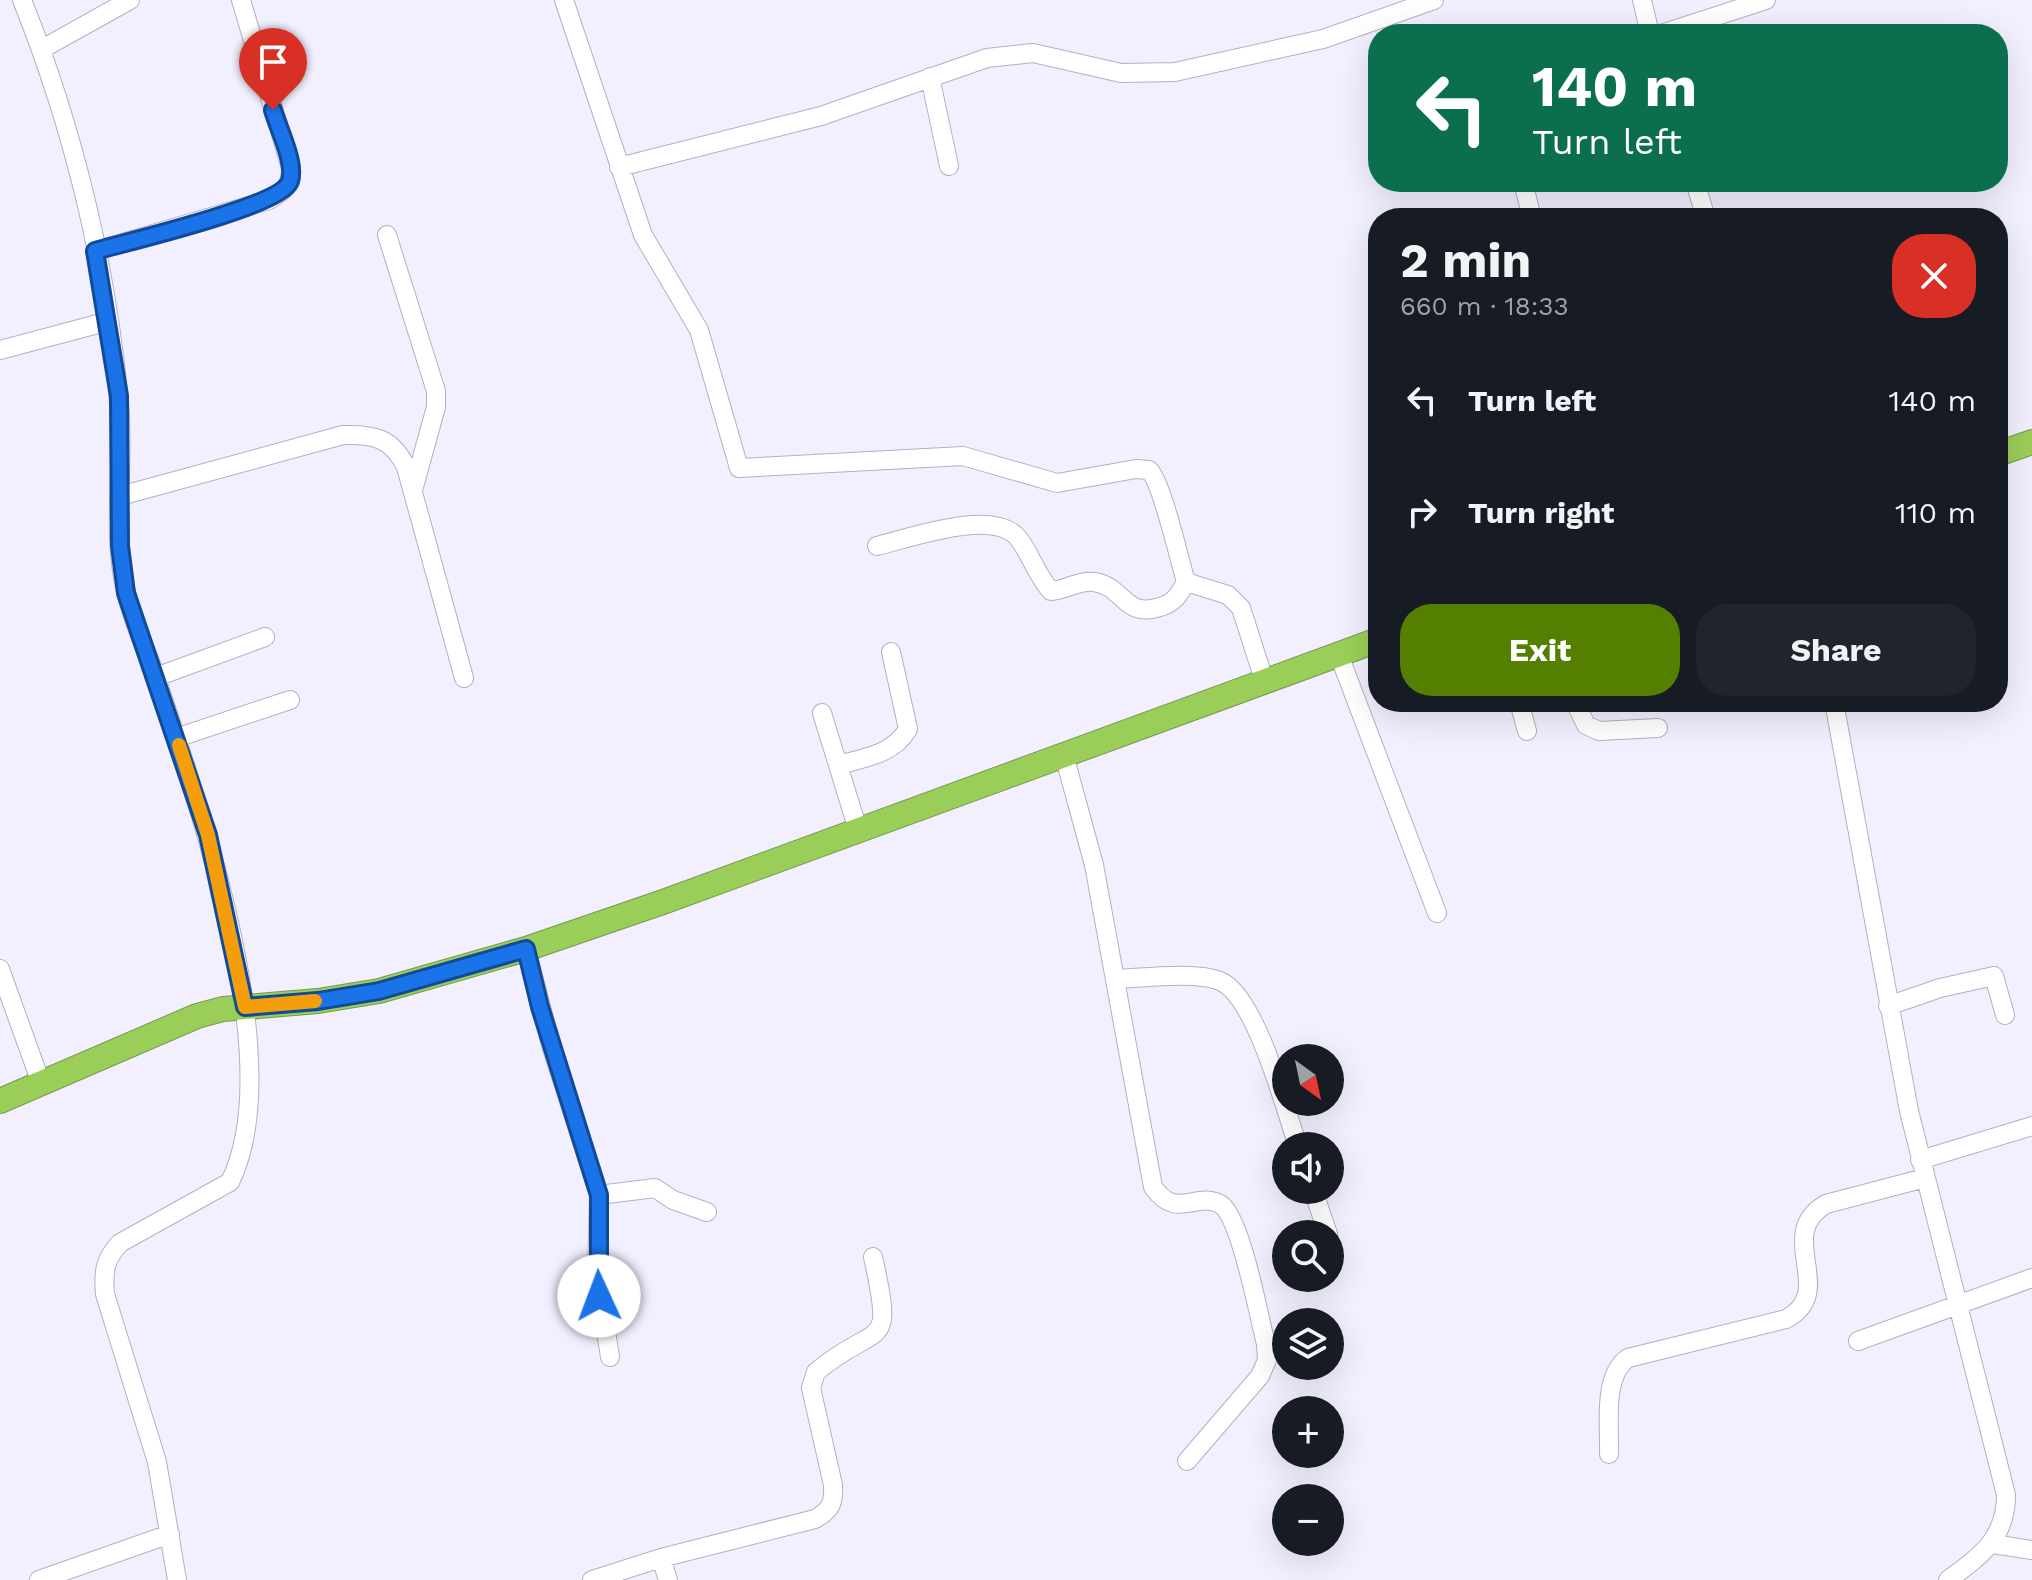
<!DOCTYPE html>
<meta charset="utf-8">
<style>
:root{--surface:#171b24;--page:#20242c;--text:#f1f3f6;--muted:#9ea1a6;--accent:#557f01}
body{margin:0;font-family:"Work Sans",sans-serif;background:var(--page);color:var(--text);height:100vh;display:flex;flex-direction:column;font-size:30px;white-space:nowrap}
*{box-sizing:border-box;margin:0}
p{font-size:26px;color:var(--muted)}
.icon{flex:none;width:44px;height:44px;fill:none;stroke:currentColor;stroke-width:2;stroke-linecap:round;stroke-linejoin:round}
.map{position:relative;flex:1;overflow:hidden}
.side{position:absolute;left:1368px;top:208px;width:640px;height:504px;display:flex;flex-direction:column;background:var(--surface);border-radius:32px;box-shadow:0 8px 32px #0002}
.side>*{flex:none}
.guide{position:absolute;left:1368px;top:24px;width:640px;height:168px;border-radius:32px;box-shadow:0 8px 32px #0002;background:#0b6e4f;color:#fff;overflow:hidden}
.needle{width:52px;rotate:147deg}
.buttons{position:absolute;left:1272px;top:1044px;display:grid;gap:16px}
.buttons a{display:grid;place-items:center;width:72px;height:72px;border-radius:50%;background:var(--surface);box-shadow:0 8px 32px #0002;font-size:40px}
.pin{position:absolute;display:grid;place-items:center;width:68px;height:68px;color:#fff;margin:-82px -34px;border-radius:50% 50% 50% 0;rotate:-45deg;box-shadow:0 0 8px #0007}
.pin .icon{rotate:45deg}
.me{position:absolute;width:88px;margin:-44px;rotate:358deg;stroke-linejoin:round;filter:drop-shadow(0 0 6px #0008)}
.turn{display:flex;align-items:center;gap:28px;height:168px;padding:0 32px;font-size:36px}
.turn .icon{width:104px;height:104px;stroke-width:2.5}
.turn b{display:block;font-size:56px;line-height:68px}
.round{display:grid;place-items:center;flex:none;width:84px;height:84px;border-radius:32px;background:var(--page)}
.headline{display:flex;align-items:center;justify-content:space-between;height:136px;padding:0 32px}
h1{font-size:48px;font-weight:700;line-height:60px}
.button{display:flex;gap:16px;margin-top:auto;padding:16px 32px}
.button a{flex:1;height:92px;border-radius:32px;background:var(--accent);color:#fff;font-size:32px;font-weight:700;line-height:92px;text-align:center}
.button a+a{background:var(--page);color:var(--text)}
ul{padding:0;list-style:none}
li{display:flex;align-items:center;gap:24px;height:112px;padding:0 32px}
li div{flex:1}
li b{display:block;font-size:30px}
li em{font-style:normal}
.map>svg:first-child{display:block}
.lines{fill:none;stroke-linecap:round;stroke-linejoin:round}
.minor-casing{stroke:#b4afc7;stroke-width:20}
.highway-casing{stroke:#78984f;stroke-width:26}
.minor{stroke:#fff;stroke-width:18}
.highway{stroke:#9bce58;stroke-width:24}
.route-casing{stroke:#114b97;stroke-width:20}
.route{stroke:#1a73e8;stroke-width:14}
.slow{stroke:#f59e0b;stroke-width:14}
</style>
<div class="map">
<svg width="2032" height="1580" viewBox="0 0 2032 1580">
<rect width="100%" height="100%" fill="#f2efff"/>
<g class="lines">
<g class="minor-casing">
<path id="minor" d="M 22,0 C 73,127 107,266 119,403 C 125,465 111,530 126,592 C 133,623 148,653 158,684 C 199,805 289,1063 230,1182 L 120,1243 C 105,1259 103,1271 105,1294 L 157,1462 L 177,1580
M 564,0 L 643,235 L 699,330 L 739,468 L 963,456 L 1057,483 L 1136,469 L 1149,470 C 1162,482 1179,559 1186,582
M 1642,0 L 1650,34
M 1661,34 L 1766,0
M 42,49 L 130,0
M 930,77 L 949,166
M 619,167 L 821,116 L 987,58 L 1033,53 L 1121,73 L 1175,72 L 1323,39 L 1434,0
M 1523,182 L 1532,218
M 1695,182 L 1706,218
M 387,235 L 436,391 L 436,407 L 413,490
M 95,251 L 269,200 C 284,191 291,186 291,168 L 241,0
M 0,350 L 109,321
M 120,496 L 343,435 C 374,434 392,438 406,467 L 464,678
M 877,546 C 910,538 995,507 1019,539 C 1031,555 1037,576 1051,591 C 1065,590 1080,580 1094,582 C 1124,586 1124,619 1160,607 C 1174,603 1179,595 1186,582 L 1228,595 L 1241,608 L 1265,683
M 1339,655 L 1437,913
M 156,677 L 265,637
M 1519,702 L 1527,731
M 1575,702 L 1586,725 L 1599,731 L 1658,728
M 1834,702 L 1909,1111 L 2006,1495 C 2006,1539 1980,1556 1948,1580
M 822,713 L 858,830
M 176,738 L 290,700
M 1064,755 L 1094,865 L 1153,1187 C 1177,1221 1195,1191 1220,1204 C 1241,1216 1259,1318 1266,1344 L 1267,1360 L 1260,1376 L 1187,1461
M 838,765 C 864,758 894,754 908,729 L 891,652
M 526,949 L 551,1045 L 599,1195 L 597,1274 L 610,1357
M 0,969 L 41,1083
M 1115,979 C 1142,978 1196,971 1220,981 C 1256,996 1285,1109 1298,1146
M 1888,1006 L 1940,988 L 1994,976 L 2005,1015
M 1920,1160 L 2032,1126
M 1313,1190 L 1328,1234
M 599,1195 L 655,1188 L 673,1200 L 707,1212
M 1858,1341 L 2032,1278
M 1609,1454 C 1610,1426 1602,1376 1628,1358 L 1786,1319 C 1839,1291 1773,1235 1826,1204 L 1925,1178
M 1993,1544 L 2032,1550
M 661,1558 L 668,1580
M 39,1580 L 170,1534
M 592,1580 L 661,1558 L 815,1519 C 831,1510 834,1503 833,1485 L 811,1388 L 816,1372 C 879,1319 895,1356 873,1257"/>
</g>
<g class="highway-casing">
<path id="highway" d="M 1998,454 L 2032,442
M 0,1101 L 197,1016 L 223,1009 L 318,1001 L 379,991 L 526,949 L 663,902 L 1378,640"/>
</g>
<use href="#minor" class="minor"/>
<use href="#highway" class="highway"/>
</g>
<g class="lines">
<g class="route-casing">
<path id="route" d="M 273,110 C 278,128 296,163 290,181 C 282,206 126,242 95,251 L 119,396 L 120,546 L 126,593 L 208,835 L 245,1007 L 318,1001 L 379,991 L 526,949 L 540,1007 L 599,1195 L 599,1296"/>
</g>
<use href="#route" class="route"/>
<path class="slow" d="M 179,745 L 208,835 L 245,1007 L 315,1001"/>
</g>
</svg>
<div class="buttons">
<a><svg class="needle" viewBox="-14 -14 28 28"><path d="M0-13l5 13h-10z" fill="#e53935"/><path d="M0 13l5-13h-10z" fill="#9ea1a6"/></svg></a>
<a><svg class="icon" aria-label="sound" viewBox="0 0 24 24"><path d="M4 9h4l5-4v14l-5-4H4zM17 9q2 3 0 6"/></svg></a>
<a><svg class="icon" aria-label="search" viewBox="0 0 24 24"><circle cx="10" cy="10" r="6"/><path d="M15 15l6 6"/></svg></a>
<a><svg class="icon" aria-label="layers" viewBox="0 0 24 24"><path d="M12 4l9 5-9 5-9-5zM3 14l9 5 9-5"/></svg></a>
<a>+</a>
<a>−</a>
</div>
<div class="pin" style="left:273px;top:110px;background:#d93025"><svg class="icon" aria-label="arrive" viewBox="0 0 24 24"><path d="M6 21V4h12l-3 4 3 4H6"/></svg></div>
<svg class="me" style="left:599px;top:1296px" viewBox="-20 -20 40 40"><circle r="19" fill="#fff"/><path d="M0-13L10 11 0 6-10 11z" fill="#1a73e8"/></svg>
<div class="guide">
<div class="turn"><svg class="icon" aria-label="left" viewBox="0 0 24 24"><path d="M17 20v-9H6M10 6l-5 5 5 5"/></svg><div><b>140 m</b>Turn left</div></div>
</div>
<section class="side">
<div class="headline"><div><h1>2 min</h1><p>660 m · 18:33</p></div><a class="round" style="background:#d93025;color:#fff"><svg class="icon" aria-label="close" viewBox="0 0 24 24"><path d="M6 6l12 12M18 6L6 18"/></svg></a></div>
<ul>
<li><svg class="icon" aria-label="left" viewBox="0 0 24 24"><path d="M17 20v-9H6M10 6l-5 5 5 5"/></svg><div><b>Turn left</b></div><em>140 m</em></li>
<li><svg class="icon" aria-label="right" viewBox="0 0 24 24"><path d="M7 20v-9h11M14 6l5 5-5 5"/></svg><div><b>Turn right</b></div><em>110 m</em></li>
</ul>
<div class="button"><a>Exit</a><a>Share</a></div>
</section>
</div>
